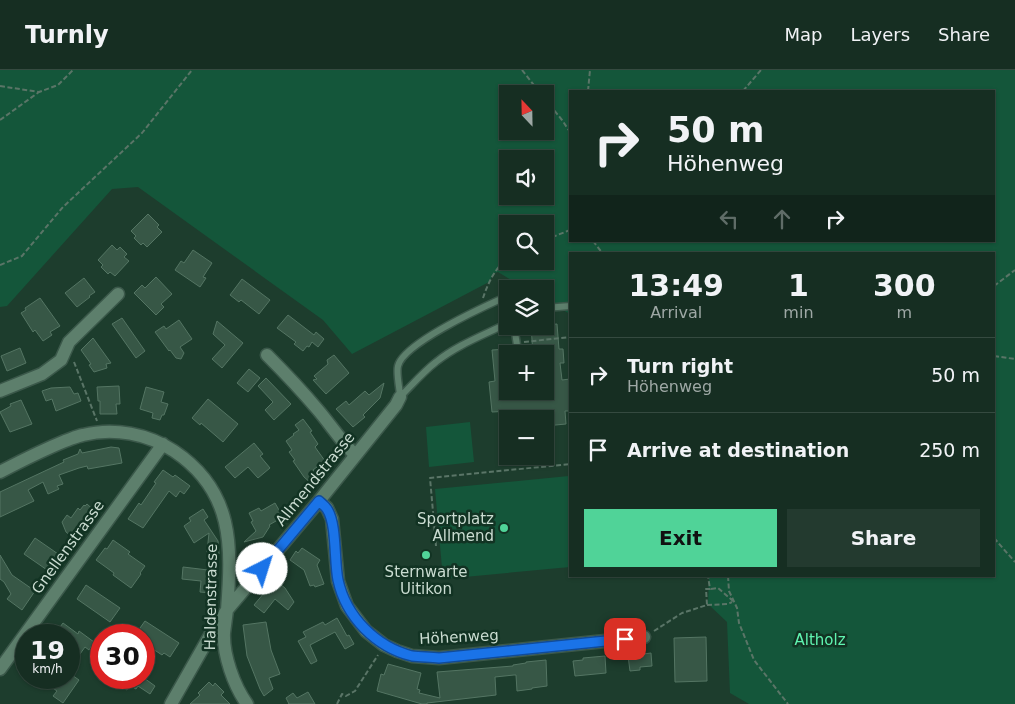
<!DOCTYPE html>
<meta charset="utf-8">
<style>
:root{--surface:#162e22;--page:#233a2f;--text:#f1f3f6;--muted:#9ea8a5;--line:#354a40;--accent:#50d398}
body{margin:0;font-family:"DejaVu Sans",sans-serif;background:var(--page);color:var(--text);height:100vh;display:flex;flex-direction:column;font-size:19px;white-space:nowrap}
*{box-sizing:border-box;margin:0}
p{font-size:16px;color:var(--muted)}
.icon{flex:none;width:28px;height:28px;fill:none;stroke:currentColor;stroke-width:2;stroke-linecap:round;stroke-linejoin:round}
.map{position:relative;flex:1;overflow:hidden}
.drawer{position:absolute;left:569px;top:182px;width:426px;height:325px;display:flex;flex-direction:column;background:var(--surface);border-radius:0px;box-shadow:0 1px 4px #0004,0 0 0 1px var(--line)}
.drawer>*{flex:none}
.top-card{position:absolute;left:569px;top:20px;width:426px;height:152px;border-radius:0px;box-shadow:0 1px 4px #0004,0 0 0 1px var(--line);background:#162e22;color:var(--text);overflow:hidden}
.needle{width:32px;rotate:338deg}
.fabs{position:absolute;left:499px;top:15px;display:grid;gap:10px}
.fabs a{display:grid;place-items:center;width:55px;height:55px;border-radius:0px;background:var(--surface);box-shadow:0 1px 4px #0004,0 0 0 1px var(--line);font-size:25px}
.speed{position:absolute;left:15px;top:554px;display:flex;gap:10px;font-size:25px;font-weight:700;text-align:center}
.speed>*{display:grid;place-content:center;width:65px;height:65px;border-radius:50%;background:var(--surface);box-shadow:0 1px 4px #0004,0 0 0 1px var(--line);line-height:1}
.speed small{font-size:12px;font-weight:400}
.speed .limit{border:8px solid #d22;background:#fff;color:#111}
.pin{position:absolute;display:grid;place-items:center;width:42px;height:42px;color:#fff;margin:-21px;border-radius:10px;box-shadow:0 2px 8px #0006}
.me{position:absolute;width:55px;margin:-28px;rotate:40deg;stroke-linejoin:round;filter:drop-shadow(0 0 4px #0008)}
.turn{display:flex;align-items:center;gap:18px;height:105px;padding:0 15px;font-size:22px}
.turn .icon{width:65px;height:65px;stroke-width:2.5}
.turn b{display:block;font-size:35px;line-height:42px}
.lanes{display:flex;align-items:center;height:48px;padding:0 15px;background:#0003;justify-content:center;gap:25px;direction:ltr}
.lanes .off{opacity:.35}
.eta{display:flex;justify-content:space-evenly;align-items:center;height:85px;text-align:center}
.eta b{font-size:30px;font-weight:700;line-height:35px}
.action{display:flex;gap:10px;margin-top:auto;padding:10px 15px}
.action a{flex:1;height:58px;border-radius:0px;background:var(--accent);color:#111;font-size:20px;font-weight:700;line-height:58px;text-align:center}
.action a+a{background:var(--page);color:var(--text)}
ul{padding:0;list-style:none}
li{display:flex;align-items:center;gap:15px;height:75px;padding:0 15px;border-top:1px solid var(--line)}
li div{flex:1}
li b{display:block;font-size:19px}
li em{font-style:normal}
header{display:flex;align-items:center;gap:30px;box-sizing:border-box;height:70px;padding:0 25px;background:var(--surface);border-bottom:1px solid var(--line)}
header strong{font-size:24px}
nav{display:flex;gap:28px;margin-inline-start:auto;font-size:18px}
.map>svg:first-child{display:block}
.green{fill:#14563a;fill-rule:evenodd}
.building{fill:#375746;stroke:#547563}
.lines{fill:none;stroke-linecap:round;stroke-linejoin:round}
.service-casing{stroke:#3b584a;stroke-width:9}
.minor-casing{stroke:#3b584a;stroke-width:15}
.path{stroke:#5a7567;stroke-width:2;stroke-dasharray:5 2.5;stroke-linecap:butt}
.service{stroke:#5d7f6c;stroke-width:6}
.minor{stroke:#5d7f6c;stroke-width:12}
.route-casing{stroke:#114b97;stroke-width:12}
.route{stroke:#1a73e8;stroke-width:9}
.poi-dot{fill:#50d398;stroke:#123323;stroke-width:2}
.labels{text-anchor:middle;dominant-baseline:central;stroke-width:5;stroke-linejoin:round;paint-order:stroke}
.street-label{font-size:15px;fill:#cadcd1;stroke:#123323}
.poi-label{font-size:15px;fill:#cadcd1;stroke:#123323;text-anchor:end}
.park-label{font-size:15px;fill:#5ff4b0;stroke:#123323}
</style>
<header>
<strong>Turnly</strong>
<nav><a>Map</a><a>Layers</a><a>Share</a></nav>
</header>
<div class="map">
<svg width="1015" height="634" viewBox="0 0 1015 634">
<rect width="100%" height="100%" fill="#1d3d2d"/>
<path class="green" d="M 0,0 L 1015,0 L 1015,634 L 749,634 L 730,623 L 727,552 L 708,534 L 709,506 L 994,506 L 994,184 L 570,184 L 570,244 L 545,230 L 545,219 L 526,219 L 498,202 L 494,203 L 489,212 L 352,284 L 323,250 L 138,117 L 112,119 L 7,236 L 0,237 ZM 570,21 L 994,21 L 994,171 L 570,171 ZM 508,24 L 545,24 L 545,61 L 508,61 ZM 508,89 L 545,89 L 545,126 L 508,126 ZM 508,154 L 545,154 L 545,191 L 508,191 Z
M 470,352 L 474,392 L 429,397 L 426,357 Z
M 569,406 L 570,497 L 443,509 L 435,419 Z"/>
<path class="building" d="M 148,144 L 159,155 L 157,157 L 162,162 L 147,177 L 143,173 L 141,175 L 134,168 L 136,166 L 131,161 Z
M 112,175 L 117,180 L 120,177 L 127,184 L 124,187 L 129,191 L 115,206 L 110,202 L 108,204 L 101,197 L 103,195 L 98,190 Z
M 193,180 L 212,193 L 203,207 L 206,208 L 200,217 L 175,200 L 181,191 L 184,193 Z
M 156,207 L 172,224 L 161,234 L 164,237 L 156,245 L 134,223 L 142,215 L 145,218 Z
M 84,208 L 95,222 L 89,226 L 90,227 L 77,237 L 65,223 Z
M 242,209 L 270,230 L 259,244 L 241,230 L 239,232 L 230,225 Z
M 40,228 L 60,256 L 50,262 L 52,265 L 43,271 L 35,260 L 33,262 L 21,243 L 26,240 L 25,238 Z
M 288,245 L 314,265 L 316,262 L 324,269 L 318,277 L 312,272 L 309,277 L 307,276 L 303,281 L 294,274 L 296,272 L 277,258 Z
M 122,248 L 145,281 L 136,288 L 112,254 Z
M 179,250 L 192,269 L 180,277 L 184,283 L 181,289 L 176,288 L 170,280 L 169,281 L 155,262 L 164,256 L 166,259 Z
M 217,251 L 243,273 L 222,298 L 212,289 L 225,275 L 213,264 Z
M 557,254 L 559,279 L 563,279 L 564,293 L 560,293 L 562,310 L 570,309 L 570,341 L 565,341 L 566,354 L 545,356 L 545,349 L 512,349 L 511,341 L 492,342 L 489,312 L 495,311 L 492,280 L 508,279 L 508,321 L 545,321 L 545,284 L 533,284 L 531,256 L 545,256 L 545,255 Z
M 93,268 L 111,293 L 106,294 L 107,298 L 94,302 L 89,295 L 91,294 L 81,280 Z
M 20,278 L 26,293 L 7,301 L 1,286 Z
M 334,285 L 349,303 L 326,324 L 313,310 L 317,309 L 314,306 L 328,294 L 327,290 Z
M 249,299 L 260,308 L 248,322 L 237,313 Z
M 266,308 L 291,334 L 274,350 L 265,340 L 273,332 L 258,316 Z
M 384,313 L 380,328 L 363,345 L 365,347 L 353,357 L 336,339 L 346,331 L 349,335 L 365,321 L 369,325 Z
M 119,316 L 120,334 L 116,334 L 117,344 L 100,344 L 100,331 L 98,331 L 97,317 Z
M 70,317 L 74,324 L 78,323 L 81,331 L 56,341 L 52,329 L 46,331 L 42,321 L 51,318 Z
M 146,317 L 164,322 L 161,332 L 168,334 L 164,345 L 162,345 L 160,350 L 152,348 L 153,343 L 140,339 Z
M 208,329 L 238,354 L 223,372 L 201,353 L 200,355 L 192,348 Z
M 21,330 L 32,354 L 10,362 L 0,342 L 11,336 L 10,334 Z
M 303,349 L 312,361 L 310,362 L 318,374 L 315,377 L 325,391 L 313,400 L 318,407 L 312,414 L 304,407 L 293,391 L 295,390 L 289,382 L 292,380 L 286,371 L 294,365 L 293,364 L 299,360 L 295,355 Z
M 254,373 L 263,384 L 260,386 L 270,398 L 258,408 L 248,397 L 235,408 L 225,397 Z
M 111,377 L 119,378 L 122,393 L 88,399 L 87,396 L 79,398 L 59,405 L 63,414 L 57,416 L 59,419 L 48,424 L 43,412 L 28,420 L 34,431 L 0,447 L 0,422 L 64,392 L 63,390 L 78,384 L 80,379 L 82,383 Z
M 163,400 L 173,407 L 175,405 L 190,416 L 184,424 L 180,421 L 176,427 L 169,421 L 143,458 L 128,449 L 139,433 L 141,435 L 156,413 L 154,412 Z
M 275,433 L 283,447 L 269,455 L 270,456 L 263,467 L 244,472 L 256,461 L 251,452 L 253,451 L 249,443 L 259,438 L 261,441 Z
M 87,434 L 97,443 L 93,450 L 89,447 L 83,455 L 81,453 L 71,466 L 66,462 L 62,452 L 67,445 L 71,448 L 78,438 L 80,440 L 84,435 L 85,436 Z
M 203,439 L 208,447 L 204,450 L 218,471 L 219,484 L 207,482 L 209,463 L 194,473 L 184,456 L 191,451 L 189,448 Z
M 35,468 L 61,486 L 50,502 L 24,484 Z
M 113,470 L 130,482 L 128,484 L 145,496 L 140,503 L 141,504 L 131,518 L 113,505 L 114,503 L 96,490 L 105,478 L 107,479 Z
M 302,478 L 320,490 L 317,495 L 324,514 L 315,517 L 314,515 L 310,516 L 304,500 L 290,490 L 296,481 L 298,483 Z
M 0,485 L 12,505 L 35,521 L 22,540 L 7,529 L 11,524 L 4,512 L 0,509 Z
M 183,497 L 208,500 L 207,510 L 212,510 L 211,523 L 200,522 L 201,511 L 182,509 Z
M 275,510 L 285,518 L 294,532 L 288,540 L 275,529 L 264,543 L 254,535 Z
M 86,515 L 120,538 L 110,552 L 77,529 Z
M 337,548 L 347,566 L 349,565 L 354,574 L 345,579 L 335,562 L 310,575 L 317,591 L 311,594 L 298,571 L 306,567 L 303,562 L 323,552 L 325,555 Z
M 145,551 L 179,573 L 170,587 L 164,583 L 162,585 L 150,577 L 149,578 L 144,575 L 144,565 L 135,565 Z
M 266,552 L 271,580 L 280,604 L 269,608 L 273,619 L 264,626 L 260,619 L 247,586 L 243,555 Z
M 63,553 L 78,564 L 79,561 L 94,572 L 89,580 L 85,577 L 80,584 L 69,576 L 69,565 L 63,565 L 57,561 Z
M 706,567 L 707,611 L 675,612 L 674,568 Z
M 651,583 L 652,596 L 640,597 L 640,600 L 630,601 L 628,586 Z
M 605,586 L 606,603 L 575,606 L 573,591 L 583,590 L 583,588 Z
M 546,590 L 547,616 L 532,618 L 532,619 L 517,621 L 516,605 L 514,605 L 495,607 L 496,625 L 427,633 L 427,634 L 422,634 L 377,621 L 381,604 L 384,605 L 388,594 L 421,603 L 417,619 L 420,620 L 419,623 L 440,628 L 437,602 L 513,596 L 513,595 L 526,593 L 526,592 Z
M 69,603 L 79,610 L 63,633 L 53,626 L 57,621 L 38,608 L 69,608 Z
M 108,608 L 144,608 L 155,616 L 150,624 L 138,616 L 136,619 L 129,615 L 127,620 Z
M 209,612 L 213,616 L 215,613 L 224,622 L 221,625 L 230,634 L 190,634 L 200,625 L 198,623 Z
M 308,622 L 315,634 L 288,634 L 289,634 L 286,628 L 293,623 L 297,628 Z"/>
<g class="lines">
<g class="service-casing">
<path id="service" d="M 545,238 L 570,236
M 514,256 L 517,275
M 400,327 C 400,319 396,304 398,296 C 403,274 479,239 501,229 L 508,227
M 400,327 C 412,315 423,302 436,292 C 457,275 484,265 508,253"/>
</g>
<g class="minor-casing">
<path id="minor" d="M 267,285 C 285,303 302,321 318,340 C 330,354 341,371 355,385
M 0,321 L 42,304 L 61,290 L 69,272 L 118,224
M 0,402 C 21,391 43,380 65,371 C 71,369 77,366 83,365 C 114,357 148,364 174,381 C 234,421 232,476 227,540 C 226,548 225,555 224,563 C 223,585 234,616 247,634
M 319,431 L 327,438 L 332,449 L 338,511 L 347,536 L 366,561 L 384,575 L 397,581 L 412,586 L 439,588 L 644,567
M 0,599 L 163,374
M 171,634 L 212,562 L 227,540 L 319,431 L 396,335 L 400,327"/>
</g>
<path class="path" d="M 522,0 L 541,24
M 0,16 L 39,22 L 58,15 L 73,0
M 588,21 L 590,0
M 743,21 L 761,0
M 545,29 L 562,50 L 570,62
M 0,50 L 39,22
M 545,170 L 570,160
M 593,171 L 603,184
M 0,195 L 22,186 L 63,137 L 142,63 L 192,0
M 994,216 L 1015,200
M 483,228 C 488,213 495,198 508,188
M 524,272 L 570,267
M 994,286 L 1015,289
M 74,292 L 97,351
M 994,468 L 1015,492
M 436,476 L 430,408 L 570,394
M 728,506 L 729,521 L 737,538 L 739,553 L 754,590 L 788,634
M 711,519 L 718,518 L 733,531
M 707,535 L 728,534 L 732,532
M 654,561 L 682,543 L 707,535 L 706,519 L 710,519 L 708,506
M 337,634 L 342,624 L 346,626 L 355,621 L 378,585"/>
<use href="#service" class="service"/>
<use href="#minor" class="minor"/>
</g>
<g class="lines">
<g class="route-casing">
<path id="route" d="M 262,499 L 319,431 C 321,433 325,436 327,439 C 337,454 334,491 338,510 C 346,547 376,577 412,586 C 421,587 430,587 439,588 L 625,569"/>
</g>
<use href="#route" class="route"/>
</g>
<g class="poi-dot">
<circle cx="504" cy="458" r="5"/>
<circle cx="426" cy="485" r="5"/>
</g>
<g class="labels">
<g class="street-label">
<text transform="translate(315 409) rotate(-51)">Allmendstrasse</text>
<text transform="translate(68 477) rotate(-54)">Gnellenstrasse</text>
<text transform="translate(211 527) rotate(-89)">Haldenstrasse</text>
<text transform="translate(459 567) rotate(-3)">Höhenweg</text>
</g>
<g class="poi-label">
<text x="494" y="449">Sportplatz<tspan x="494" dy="17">Allmend</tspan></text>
<text x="426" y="502" text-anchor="middle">Sternwarte<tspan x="426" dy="17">Uitikon</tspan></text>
</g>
<g class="park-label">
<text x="820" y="570">Altholz</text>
</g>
</g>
</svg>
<div class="fabs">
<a><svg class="needle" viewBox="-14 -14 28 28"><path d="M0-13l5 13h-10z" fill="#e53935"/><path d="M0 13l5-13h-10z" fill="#9ea8a5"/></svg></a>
<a><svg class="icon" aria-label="sound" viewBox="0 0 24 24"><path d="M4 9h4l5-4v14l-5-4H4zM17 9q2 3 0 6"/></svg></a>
<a><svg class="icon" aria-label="search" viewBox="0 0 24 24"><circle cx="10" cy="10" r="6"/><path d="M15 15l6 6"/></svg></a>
<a><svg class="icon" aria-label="layers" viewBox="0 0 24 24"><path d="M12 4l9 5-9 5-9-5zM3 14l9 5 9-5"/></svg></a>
<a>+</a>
<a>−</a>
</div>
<div class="speed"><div>19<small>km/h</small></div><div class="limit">30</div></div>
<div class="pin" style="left:625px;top:569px;background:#d93025"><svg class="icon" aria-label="arrive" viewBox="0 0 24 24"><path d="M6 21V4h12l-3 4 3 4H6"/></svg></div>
<svg class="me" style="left:262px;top:499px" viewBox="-20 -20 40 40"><circle r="19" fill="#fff"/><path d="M0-13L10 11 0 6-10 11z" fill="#1a73e8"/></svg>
<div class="top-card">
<div class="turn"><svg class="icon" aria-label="right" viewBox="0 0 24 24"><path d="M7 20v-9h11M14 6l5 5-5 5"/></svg><div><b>50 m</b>Höhenweg</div></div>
<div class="lanes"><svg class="icon off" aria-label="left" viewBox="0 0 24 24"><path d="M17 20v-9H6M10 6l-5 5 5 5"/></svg><svg class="icon off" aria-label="ahead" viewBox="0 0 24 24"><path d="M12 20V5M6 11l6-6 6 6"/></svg><svg class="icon" aria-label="right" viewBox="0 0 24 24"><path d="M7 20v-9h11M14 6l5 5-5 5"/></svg></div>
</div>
<section class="drawer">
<div class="eta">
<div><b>13:49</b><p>Arrival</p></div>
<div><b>1</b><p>min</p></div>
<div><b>300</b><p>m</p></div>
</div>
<ul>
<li><svg class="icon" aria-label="right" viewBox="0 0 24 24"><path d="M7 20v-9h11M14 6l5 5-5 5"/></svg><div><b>Turn right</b><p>Höhenweg</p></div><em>50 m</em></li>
<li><svg class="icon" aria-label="arrive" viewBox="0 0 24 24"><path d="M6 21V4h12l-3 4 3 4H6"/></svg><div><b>Arrive at destination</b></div><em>250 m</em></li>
</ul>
<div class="action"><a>Exit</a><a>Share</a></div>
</section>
</div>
